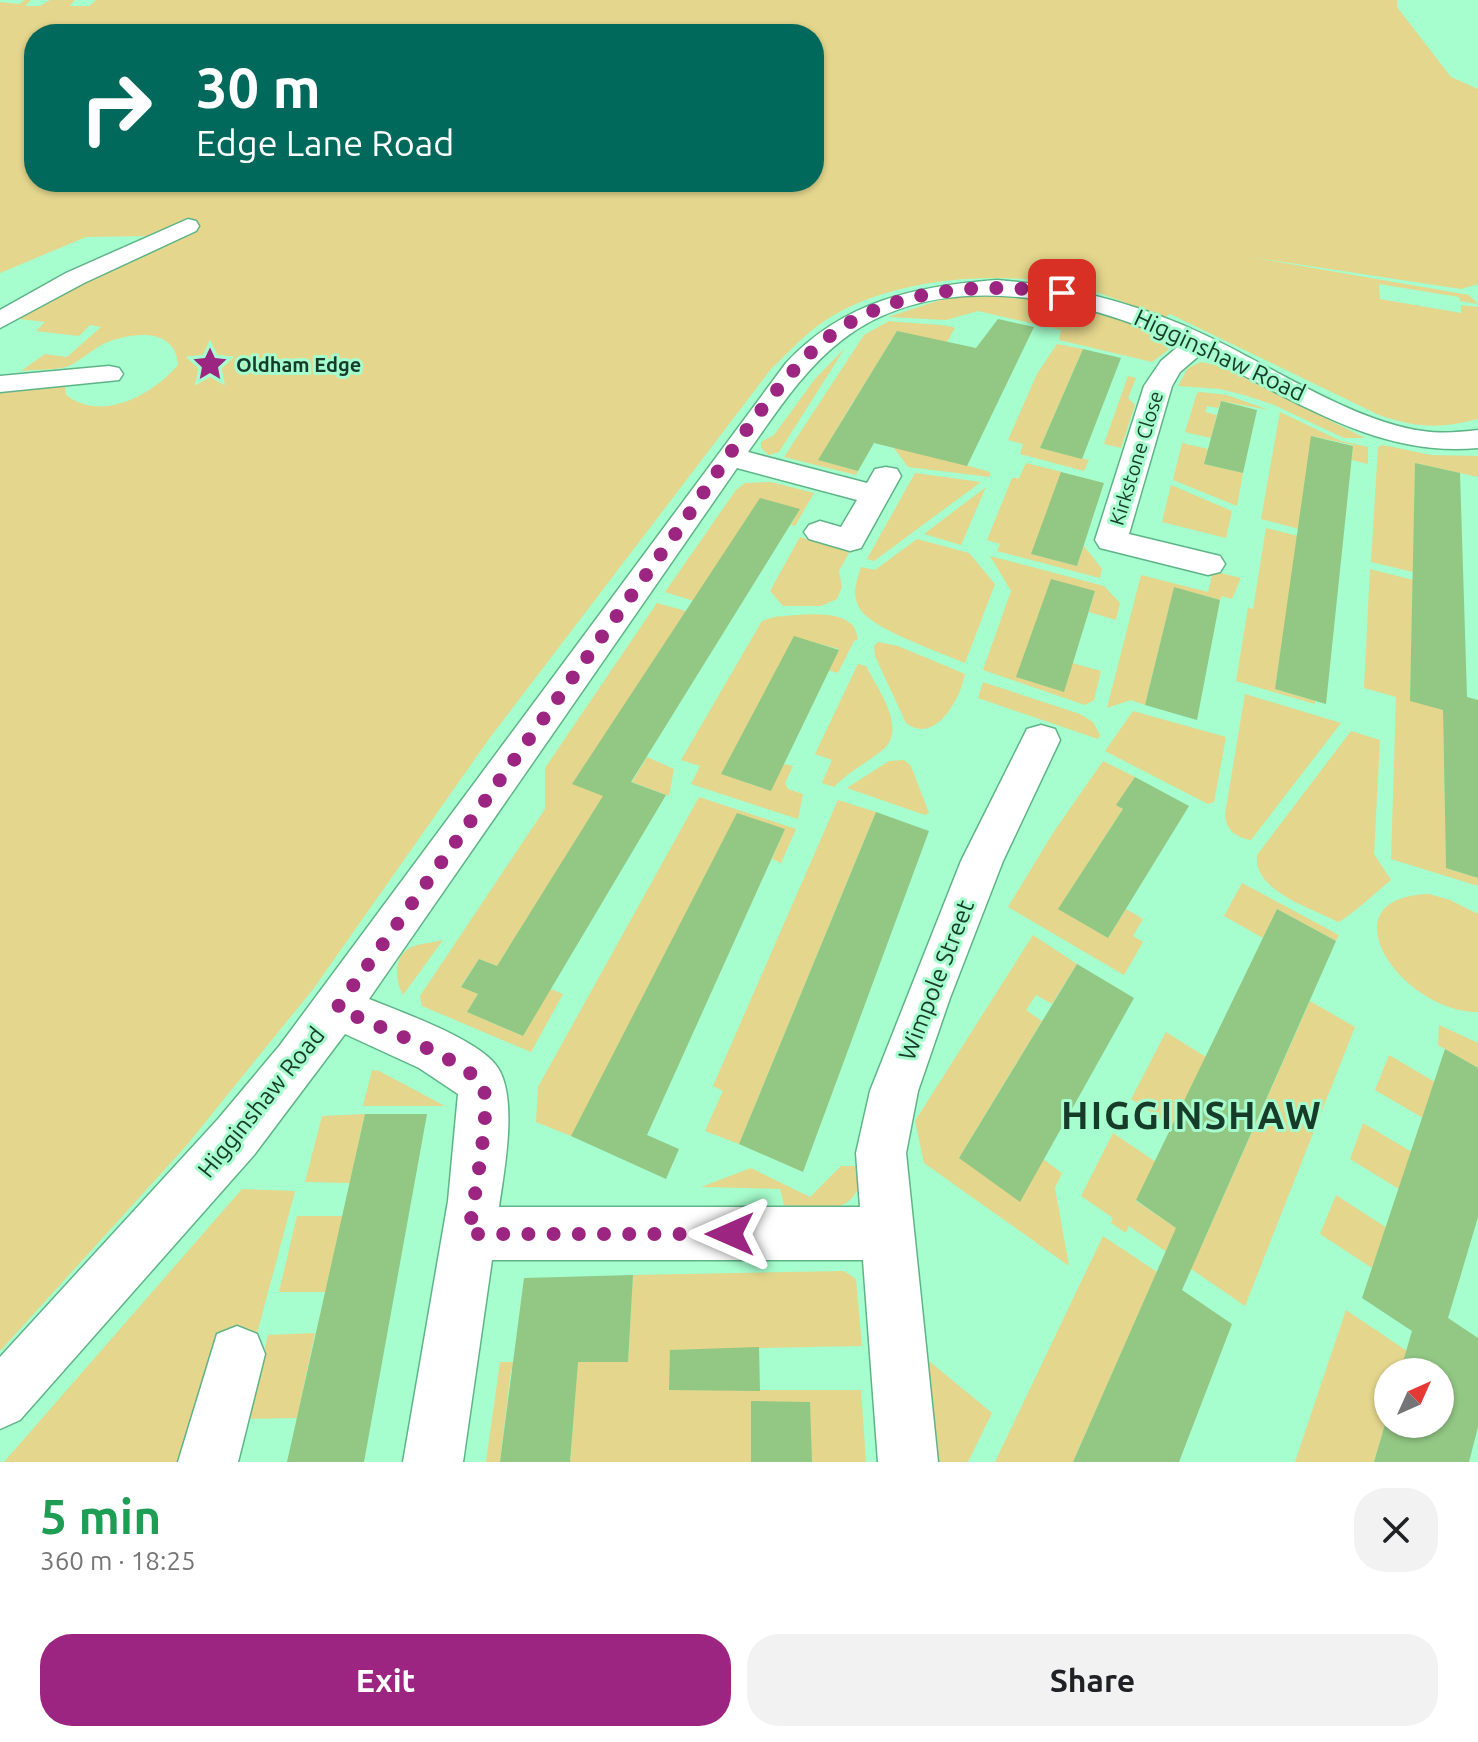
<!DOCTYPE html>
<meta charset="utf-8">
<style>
:root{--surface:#fff;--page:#f2f2f2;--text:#202124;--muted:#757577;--accent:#9b2580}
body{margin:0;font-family:Ubuntu,sans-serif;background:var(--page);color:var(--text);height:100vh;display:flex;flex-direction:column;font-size:30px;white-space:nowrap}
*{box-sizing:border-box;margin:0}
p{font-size:26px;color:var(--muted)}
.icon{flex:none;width:44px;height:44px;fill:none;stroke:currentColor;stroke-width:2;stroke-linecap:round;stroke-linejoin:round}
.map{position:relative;height:1462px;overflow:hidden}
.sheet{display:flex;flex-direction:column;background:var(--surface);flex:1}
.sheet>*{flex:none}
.hud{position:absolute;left:24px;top:24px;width:800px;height:168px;border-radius:32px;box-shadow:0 2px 6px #0004;background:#00695c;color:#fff;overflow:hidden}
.needle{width:52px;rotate:45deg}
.fabs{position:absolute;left:1374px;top:1358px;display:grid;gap:16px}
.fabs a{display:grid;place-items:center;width:80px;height:80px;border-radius:50%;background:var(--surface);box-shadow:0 2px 6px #0004;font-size:40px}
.pin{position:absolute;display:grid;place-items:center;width:68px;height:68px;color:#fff;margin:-34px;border-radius:16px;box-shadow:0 4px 12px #0006}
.me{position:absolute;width:88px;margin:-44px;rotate:270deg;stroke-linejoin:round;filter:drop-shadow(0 0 6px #0008)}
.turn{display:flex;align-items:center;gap:28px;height:168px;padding:0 40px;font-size:36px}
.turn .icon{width:104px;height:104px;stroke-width:2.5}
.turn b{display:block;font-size:56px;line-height:68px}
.round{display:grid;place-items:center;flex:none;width:84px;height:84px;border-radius:32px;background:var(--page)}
.summary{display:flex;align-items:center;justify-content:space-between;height:136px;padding:0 40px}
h1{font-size:48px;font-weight:700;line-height:60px;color:#1e9e55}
.primary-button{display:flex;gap:16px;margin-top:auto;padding:16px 40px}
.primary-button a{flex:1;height:92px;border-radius:32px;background:var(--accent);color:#fff;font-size:32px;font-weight:700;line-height:92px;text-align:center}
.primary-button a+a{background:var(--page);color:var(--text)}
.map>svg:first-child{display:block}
.green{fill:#e4d68c;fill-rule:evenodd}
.building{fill:#92c784}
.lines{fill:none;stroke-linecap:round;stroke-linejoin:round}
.minor-casing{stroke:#5eb487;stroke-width:3}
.minor{fill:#fff;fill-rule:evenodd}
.route{stroke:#9b2580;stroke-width:14;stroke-dasharray:0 25.2}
.labels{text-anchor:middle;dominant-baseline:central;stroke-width:6;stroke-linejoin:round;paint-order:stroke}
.far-poi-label{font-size:20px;font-weight:bold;fill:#173b29;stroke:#a6fdcd;text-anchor:start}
.far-street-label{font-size:20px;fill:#173b29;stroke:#a6fdcd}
.street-label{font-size:24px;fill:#173b29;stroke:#a6fdcd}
.near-district-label{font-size:38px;font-weight:bold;letter-spacing:2px;fill:#173b29;stroke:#a6fdcd}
</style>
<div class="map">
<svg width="1478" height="1462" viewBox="0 0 1478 1462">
<rect width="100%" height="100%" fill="#a6fdcd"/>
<path class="green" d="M 25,0 L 31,0 L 25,6 L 40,6 L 50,0 L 75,0 L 70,6 L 89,6 L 96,0 L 1397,0 L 1397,7 L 1451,77 L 1478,89 L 1478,284 L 1461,289 L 1250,257 L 1469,295 L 1478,304 L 1460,301 L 1459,297 L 1379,284 L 1380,299 L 1461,313 L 1461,305 L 1478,307 L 1478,419 C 1439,429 1417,428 1379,415 L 1170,314 L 1164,318 C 1137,307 1110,296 1083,288 C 1004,268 882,276 816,327 C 800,339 786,355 771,369 L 489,739 L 314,988 L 186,1146 L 0,1351 L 0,393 L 65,386 L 66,395 C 103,423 153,394 178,365 C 176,326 130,332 103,344 C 92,350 82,359 71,365 C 58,371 36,369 21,371 L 45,354 L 67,357 L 101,327 L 90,325 L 79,336 L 36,331 L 45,322 L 11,318 L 181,236 L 171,227 L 152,236 L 86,237 L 0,273 L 0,2 L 19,4 ZM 34,34 L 814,34 L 814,182 L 34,182 Z
M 995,293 L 1094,308 L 1169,337 L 1175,345 L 1152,362 L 1059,340 L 1061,330 L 978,311 L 946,320 L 888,317 L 940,300 Z
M 889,321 C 903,323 948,324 955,328 L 941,352 L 897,331 L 859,393 L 864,402 L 854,400 L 819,460 L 858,471 L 856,475 L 784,457 L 864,335 Z
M 1057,344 L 1083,349 L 1040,448 L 1089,460 L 1084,471 L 1020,454 L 1023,444 L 1008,440 L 1037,374 Z
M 845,348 L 779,452 L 769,455 L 761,448 L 761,442 L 774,435 L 815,379 Z
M 1201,362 L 1221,366 L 1365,438 L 1344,438 L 1274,405 L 1244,395 L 1220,389 L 1178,386 L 1188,368 Z
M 1128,376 L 1136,378 L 1128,398 L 1135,405 L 1121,448 L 1104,444 Z
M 1200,392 L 1227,395 L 1269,410 L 1221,401 L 1218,408 L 1207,406 L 1205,412 L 1217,415 L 1211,438 L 1185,432 L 1197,393 Z
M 1280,412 L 1341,441 L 1368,447 L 1368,464 L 1352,460 L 1353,445 L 1312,436 L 1299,529 L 1261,519 Z
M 1182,443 L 1208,449 L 1204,464 L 1243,473 L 1237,506 L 1173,480 Z
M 891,444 L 990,472 L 990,477 L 908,467 Z
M 1383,445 L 1431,455 L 1478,456 L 1478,477 L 1415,463 L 1413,572 L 1371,562 L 1378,447 Z
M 1026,463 L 1062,472 L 1032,554 L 1077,566 L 1084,546 L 1102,569 L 1100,578 L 997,551 L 1000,544 L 987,540 L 1012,478 L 1019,478 Z
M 915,473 L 981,482 L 874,561 L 867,559 Z
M 771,482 L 814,493 L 795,526 L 791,525 L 799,510 L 694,601 L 665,592 L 736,490 L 745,483 Z
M 1171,485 L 1232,511 L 1226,538 L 1162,522 Z
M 986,487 L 961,545 L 924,534 Z
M 1266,528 L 1298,536 L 1275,689 L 1315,701 L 1315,704 L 1236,681 L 1248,608 L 1253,609 Z
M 800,537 L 850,551 L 839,571 L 842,587 L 837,599 L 821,606 L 783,606 L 770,591 Z
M 917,539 L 969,553 L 995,584 L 965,663 C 942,653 872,629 860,609 C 851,595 857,580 861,567 L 875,570 Z
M 990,556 L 1104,586 L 1120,603 L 1116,620 L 1089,612 L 1095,591 L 1017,677 L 1063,691 L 1072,663 L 1101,671 L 1094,700 L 1085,705 L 983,670 L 1011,591 Z
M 1370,569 L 1413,580 L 1410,700 L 1457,713 L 1443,718 L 1446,868 L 1478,878 L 1478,886 L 1391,859 L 1396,697 L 1364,688 Z
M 1213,571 L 1241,578 L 1232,599 L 1222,596 L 1220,600 L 1174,588 L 1145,705 L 1131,700 L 1107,708 L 1141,575 L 1208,592 Z
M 657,603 L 686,611 L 617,717 L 616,801 L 580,834 L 497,966 L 479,959 L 461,986 L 478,994 L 467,1012 L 523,1036 L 550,989 L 563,994 L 531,1052 L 422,1006 L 420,996 L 545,809 L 545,768 Z
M 774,617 C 795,616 833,609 850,623 C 856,627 856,633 858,639 L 854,641 L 838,673 L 828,670 L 839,649 L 794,637 L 722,774 L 771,791 L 783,764 L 793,766 L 785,783 L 788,789 L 803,794 L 798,819 L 691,784 L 700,766 L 681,760 L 762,621 Z
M 878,642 L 898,646 L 965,674 C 960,700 935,745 906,723 L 875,656 L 874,646 Z
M 858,664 L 866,666 C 878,690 910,731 880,752 C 865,764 848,772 834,787 L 822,783 L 832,760 L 815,754 Z
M 983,682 L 1080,714 L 1093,722 L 1100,735 L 1098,739 L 978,698 Z
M 1245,694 L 1341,723 L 1251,840 C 1235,837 1226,830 1225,814 Z
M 1133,711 L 1226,737 L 1214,802 L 1208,804 L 1105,751 Z
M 1351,731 L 1380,740 L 1374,854 L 1391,880 C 1380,889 1346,920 1338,922 C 1311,908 1253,891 1257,855 Z
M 647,757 L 674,769 L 669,796 L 632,782 Z
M 904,760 L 911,766 L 929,813 L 925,815 L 847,788 L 889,761 Z
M 1103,761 L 1135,777 L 1117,805 L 1123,809 L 1059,908 L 1108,938 L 1126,909 L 1143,919 L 1133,936 L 1143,942 L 1124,975 L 1008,907 L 1053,833 Z
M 699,797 L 796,829 L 781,863 L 772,859 L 785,829 L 571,1136 L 536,1122 L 538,1087 Z
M 838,800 L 876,812 L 739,1144 L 705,1131 L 723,1091 L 713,1086 Z
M 1242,883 L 1339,935 L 1336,941 L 1277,909 L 1263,938 L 1224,916 Z
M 1429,894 L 1450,900 L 1478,914 L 1478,1012 C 1401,1012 1322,897 1429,894 Z
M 1033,935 L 1077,964 L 1052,1004 L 1036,995 L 1026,1010 L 1042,1021 L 959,1158 L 1043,1159 L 1062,1173 L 1055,1188 L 1069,1266 L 924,1163 L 915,1121 Z
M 443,940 L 403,995 C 395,981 393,956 410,948 C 419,943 433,943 443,940 Z
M 1310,1001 L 1355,1027 L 1245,1306 L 1129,1226 L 1126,1233 L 1111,1223 L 1113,1218 L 1081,1196 L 1113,1133 L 1156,1162 L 1136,1201 L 1202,1245 Z
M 1439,1025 L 1478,1043 L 1478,1068 L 1438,1045 Z
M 1166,1032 L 1206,1057 L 1173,1127 L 1131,1099 Z
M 1389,1055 L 1435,1082 L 1423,1118 L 1375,1090 Z
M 372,1070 L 379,1071 L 445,1106 L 363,1106 Z
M 365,1114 L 350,1183 L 305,1182 L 322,1116 Z
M 1363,1123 L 1412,1152 L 1399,1189 L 1350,1159 Z
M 841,1166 L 862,1166 C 860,1219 823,1208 784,1205 L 780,1189 L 701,1187 L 751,1168 L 810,1197 Z
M 242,1189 L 295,1191 L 255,1341 L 193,1462 L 4,1462 Z
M 1336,1195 L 1387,1228 L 1372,1268 L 1320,1234 Z
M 297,1216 L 343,1216 L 326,1292 L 279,1292 Z
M 1103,1236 L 1157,1272 L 1073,1462 L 995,1462 Z
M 844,1271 L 856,1279 L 862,1346 L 671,1350 L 669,1390 L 861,1390 L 866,1462 L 812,1462 L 751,1401 L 751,1462 L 570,1462 L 577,1370 L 511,1370 L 500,1462 L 486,1462 L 500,1362 L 628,1362 L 633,1275 Z
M 1346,1310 L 1407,1351 L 1400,1372 L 1388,1372 L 1388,1414 L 1374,1462 L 1295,1462 Z
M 315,1333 L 297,1418 L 247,1419 L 268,1335 Z
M 929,1361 L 992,1413 L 968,1462 L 932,1462 L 922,1371 Z"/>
<path class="building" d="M 998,319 L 1034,327 L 967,466 L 874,443 L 858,471 L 818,460 L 897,331 L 976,348 Z
M 1083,349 L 1121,358 L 1082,459 L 1040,448 Z
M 1221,401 L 1257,410 L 1243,473 L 1204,464 Z
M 1311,436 L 1353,446 L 1326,704 L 1275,689 Z
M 1415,463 L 1460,473 L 1467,697 L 1478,700 L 1478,878 L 1446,868 L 1443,710 L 1410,701 Z
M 1061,472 L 1104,483 L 1077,566 L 1031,554 Z
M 760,498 L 800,509 L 631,782 L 666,795 L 523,1036 L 467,1012 L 478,994 L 461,987 L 479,959 L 497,966 L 603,796 L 572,784 Z
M 1051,579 L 1095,591 L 1064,692 L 1016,677 Z
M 1174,587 L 1220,600 L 1197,720 L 1145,705 Z
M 794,636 L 839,650 L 771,791 L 721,774 Z
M 1135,777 L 1189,806 L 1108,938 L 1058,909 L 1123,809 L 1116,805 Z
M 876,812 L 929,831 L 803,1172 L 739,1144 Z
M 737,813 L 785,829 L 647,1135 L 679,1149 L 666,1179 L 571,1136 Z
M 1277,909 L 1336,941 L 1182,1290 L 1232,1324 L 1179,1462 L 1073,1462 L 1176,1228 L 1136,1200 Z
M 1077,964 L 1134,998 L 1020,1202 L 959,1158 Z
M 1445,1049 L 1478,1068 L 1478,1217 L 1448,1318 L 1478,1338 L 1478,1427 L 1469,1462 L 1374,1462 L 1388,1414 L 1388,1424 L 1440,1424 L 1440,1372 L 1400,1372 L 1412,1331 L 1362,1298 Z
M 365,1114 L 427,1114 L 364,1462 L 287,1462 Z
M 633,1275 L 628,1362 L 578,1362 L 570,1462 L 500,1462 L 524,1278 Z
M 759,1347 L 760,1391 L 669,1390 L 670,1350 Z
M 751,1401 L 810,1402 L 812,1462 L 751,1462 Z"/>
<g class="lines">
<g class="minor-casing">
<path id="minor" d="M 188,219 L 196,221 L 199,226 L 196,231 L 84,283 L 0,328 L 0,310 L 66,273 Z
M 997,280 C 1071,286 1140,304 1207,336 C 1271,366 1354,422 1423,431 C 1442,434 1460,432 1478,430 L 1478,448 C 1375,458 1290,396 1201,354 L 1180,372 L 1172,386 L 1129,534 L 1220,556 L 1225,564 L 1220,572 L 1208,575 L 1100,548 L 1095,540 L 1144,386 L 1161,361 L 1181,344 C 1081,296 937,266 842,340 C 803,370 776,413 748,452 L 867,483 L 875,469 L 886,467 L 897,469 L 901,476 L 861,548 L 850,551 L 809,539 L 804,532 L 809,525 L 820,521 L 841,527 L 857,500 L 737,468 L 369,999 C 401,1012 481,1040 498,1068 C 518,1099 504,1172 499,1207 L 860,1207 L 856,1153 L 870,1091 L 961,861 L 1027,729 L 1041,725 L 1055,729 L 1060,740 L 1003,861 L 950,998 L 918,1091 L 906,1153 L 938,1462 L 878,1462 L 863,1260 L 492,1260 L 463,1462 L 403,1462 L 448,1201 L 458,1094 L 419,1068 L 345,1034 L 254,1155 L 20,1420 L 0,1429 L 0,1357 L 218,1119 L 280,1045 L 786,363 C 844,301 916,286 997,280 Z
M 109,366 L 119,368 L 123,374 L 119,380 L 0,392 L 0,376 Z
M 237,1326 L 257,1334 L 265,1354 L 238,1462 L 178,1462 L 217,1334 Z"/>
</g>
<use href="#minor" class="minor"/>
</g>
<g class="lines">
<path class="route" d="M 730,1234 L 469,1234 C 472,1207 492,1108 483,1087 C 471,1061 366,1022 337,1008 C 450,851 561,693 674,536 C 717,475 776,375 835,332 C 899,287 987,282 1062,293"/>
</g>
<defs>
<g id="sight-bare" transform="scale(2.76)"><path d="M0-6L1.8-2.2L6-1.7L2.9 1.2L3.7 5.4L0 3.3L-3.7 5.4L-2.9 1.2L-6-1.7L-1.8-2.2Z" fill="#9b2580" stroke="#a6fdcd" stroke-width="2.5" paint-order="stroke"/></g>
</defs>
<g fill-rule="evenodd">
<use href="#sight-bare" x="210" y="364"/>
</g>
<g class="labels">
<g class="far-poi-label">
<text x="236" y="364">Oldham Edge</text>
</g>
<g class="far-street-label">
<text transform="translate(1136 458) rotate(-73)">Kirkstone Close</text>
</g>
<g class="street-label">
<text transform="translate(1220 355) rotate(25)">Higginshaw Road</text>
<text transform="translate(936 980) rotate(-69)">Wimpole Street</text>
<text transform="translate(261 1102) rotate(-51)">Higginshaw Road</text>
</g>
<g class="near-district-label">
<text x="1192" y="1115">HIGGINSHAW</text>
</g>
</g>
</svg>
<div class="fabs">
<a><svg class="needle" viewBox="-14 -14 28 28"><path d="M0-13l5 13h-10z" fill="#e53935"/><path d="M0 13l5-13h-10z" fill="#757577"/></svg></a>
</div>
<div class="pin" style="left:1062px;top:293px;background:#d93025"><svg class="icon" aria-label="arrive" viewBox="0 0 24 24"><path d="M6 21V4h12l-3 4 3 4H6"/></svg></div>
<svg class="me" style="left:730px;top:1234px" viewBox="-20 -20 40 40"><path d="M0-17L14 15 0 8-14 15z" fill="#9b2580" stroke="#fff" stroke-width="4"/></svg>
<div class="hud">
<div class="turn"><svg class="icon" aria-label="right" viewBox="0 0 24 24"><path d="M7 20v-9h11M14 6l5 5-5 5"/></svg><div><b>30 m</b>Edge Lane Road</div></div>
</div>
</div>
<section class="sheet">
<div class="summary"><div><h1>5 min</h1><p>360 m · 18:25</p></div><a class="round"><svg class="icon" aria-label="close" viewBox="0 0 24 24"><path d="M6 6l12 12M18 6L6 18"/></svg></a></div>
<div class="primary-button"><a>Exit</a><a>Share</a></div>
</section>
